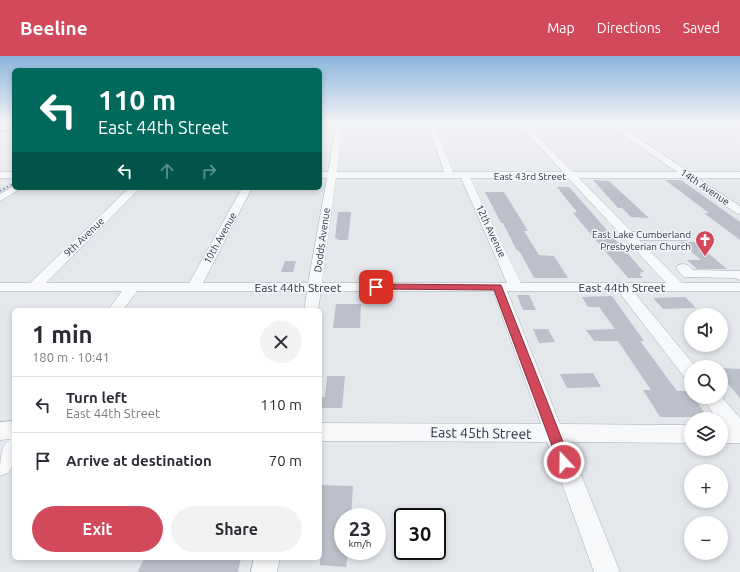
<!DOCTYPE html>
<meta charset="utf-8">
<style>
:root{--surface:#fff;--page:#f2f2f3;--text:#2b2b33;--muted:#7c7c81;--line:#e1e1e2;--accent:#d1495b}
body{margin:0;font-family:Ubuntu,sans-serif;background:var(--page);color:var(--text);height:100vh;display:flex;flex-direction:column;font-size:15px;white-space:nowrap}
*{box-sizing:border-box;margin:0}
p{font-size:13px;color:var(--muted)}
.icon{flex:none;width:22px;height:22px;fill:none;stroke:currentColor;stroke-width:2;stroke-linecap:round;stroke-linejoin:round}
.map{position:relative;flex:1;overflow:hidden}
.panel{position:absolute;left:12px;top:252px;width:310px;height:252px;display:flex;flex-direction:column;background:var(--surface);border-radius:6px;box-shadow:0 2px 6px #0003}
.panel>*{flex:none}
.banner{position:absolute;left:12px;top:12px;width:310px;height:122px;border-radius:6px;box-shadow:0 2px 6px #0003;background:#00695c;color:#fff;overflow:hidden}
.fabs{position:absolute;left:684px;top:252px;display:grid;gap:8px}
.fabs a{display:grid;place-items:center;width:44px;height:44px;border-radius:50%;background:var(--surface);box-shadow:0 2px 6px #0003;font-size:20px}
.speed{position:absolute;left:334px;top:452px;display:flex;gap:8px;font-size:20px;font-weight:700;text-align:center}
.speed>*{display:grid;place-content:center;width:52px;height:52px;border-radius:50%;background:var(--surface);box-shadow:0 2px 6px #0003;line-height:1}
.speed small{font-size:10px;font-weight:400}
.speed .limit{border:2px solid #111;border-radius:6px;background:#fff;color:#111}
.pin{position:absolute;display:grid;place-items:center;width:34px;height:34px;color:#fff;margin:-17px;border-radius:8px;box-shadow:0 2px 6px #0006}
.me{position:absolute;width:44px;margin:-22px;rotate:339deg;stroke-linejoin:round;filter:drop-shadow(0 0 3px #0008)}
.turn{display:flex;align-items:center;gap:14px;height:84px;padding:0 20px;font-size:18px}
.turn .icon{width:52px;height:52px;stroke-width:2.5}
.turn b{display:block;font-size:28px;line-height:34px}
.lanes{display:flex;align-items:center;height:38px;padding:0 20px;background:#0003;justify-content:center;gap:20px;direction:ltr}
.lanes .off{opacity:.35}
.round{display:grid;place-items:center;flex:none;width:42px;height:42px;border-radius:21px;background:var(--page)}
.headline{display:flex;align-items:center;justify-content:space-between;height:68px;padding:0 20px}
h1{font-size:24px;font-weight:700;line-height:30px}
.cta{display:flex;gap:8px;margin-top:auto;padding:8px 20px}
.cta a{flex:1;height:46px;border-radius:24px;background:var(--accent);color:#fff;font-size:16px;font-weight:700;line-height:46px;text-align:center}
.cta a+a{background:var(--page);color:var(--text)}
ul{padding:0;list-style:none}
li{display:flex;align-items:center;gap:12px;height:56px;padding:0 20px;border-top:1px solid var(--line)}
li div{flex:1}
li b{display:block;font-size:15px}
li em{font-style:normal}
header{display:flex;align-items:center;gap:24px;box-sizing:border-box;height:56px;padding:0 20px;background:var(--accent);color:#fff}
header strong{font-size:19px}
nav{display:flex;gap:22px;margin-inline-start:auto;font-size:14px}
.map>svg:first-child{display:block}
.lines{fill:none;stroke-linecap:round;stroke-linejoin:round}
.stream{stroke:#9fb4cc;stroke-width:2}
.building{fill:#bbc0ca}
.minor-casing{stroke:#a9aeb7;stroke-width:1}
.minor{fill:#f7f8fa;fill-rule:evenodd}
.rail{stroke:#7d8696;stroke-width:2;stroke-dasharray:1.5 2.5;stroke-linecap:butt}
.route{fill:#d1495b;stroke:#882f3b}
.labels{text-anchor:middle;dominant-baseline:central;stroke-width:3;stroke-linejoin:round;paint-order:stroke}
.far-street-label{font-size:10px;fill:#2b3445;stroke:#f4f6f9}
.far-poi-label{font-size:10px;fill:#2b3445;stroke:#f4f6f9;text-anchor:end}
.street-label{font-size:12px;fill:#2b3445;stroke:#f4f6f9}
.near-street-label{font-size:14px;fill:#2b3445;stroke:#f4f6f9}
</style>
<header>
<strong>Beeline</strong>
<nav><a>Map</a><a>Directions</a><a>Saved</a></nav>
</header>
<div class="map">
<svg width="740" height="516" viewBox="0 0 740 516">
<rect width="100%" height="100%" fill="#e4e7ec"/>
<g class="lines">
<path class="stream" d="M 0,76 L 14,73"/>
</g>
<path class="building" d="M 593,124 L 609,125 L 649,162 L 631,161 L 622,152 L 618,152 Z
M 665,124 L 681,124 L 740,166 L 740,184 L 704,157 L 709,157 Z
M 557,131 L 569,131 L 644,216 L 640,216 L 642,218 L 639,218 L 643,222 L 628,222 L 573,157 L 577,156 Z
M 485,136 L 504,136 L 528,175 L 524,175 L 539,199 L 554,200 L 568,222 L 534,222 L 520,196 L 516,193 L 503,167 L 501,167 Z
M 338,156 L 351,156 L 348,184 L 338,184 L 338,183 L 335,182 Z
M 680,186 L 695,186 L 727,213 L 697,213 L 687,204 L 701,204 Z
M 285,205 L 296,205 L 293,216 L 281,216 Z
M 517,239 L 529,239 L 536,254 L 523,254 Z
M 612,240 L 644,285 L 640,285 L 677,335 L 688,335 L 691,341 L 693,341 L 708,361 L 660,361 L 643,334 L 651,334 L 618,285 L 594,285 L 586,274 L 615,273 L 599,251 L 588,251 L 582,241 Z
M 685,241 L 696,252 L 663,253 L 653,242 Z
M 336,248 L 361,248 L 360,272 L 333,272 Z
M 533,273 L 548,273 L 555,286 L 539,287 Z
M 721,312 L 740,313 L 740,342 L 721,320 Z
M 593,317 L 601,331 L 567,332 L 560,318 Z
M 327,320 L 345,320 L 342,352 L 320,352 L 320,341 L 325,341 Z
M 320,429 L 353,430 L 351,461 L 343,461 L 343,495 L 348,495 L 346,511 L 320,509 Z
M 144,502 L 241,502 L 238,516 L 138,516 Z"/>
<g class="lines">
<g class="minor-casing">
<path id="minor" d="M 9,67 L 14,67 L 14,70 L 0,75 L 0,70 Z
M 320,67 L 740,67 L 740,70 L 620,70 L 689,116 L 740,116 L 740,122 L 697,122 L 740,150 L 740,158 L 736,157 L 685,122 L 579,122 L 632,176 L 691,178 L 693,180 L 691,182 L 687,184 L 639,184 L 682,227 L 740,227 L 740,235 L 633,235 L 696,311 L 691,311 L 691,324 L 685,322 L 618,235 L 507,235 L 560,368 L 691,369 L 691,387 L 568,386 L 620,516 L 594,516 L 547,386 L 320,385 L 320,367 L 541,368 L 493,235 L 321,235 L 318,254 L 304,254 L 307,235 L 137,235 L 123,254 L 108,254 L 122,235 L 0,235 L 0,227 L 30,227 L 129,132 L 140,132 L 46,227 L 189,227 L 242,132 L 252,132 L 203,227 L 308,227 L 327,122 L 320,122 L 320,116 L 328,116 L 336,69 L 320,69 ZM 343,69 L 428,69 L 444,116 L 337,116 ZM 435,69 L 520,70 L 563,116 L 453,116 ZM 527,70 L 610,70 L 677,116 L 573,116 ZM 336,122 L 461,122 L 507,227 L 322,227 ZM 470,122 L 568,122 L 666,227 L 521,227 Z
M 0,116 L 14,116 L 14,122 L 0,122 Z
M 14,130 L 14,132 L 22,132 L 0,145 L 0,138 Z
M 683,208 L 688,209 L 693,214 L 740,215 L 740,224 L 734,222 L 684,221 L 676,212 L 678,209 Z
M 721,340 L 740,362 L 740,387 L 721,387 L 721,363 L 717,363 L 702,341 L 721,341 Z
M 14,365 L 14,408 L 8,417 L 0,420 C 0,407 0,388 11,383 L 0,384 L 0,366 Z
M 254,502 L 280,502 L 277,516 L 251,516 Z"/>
</g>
<use href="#minor" class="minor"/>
<path class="rail" d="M 0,135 L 14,127"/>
</g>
<linearGradient id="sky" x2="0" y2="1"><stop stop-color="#8bb4dd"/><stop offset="0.48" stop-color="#f3f4f6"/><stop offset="1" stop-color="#f3f4f6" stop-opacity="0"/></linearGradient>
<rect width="740" height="139" fill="url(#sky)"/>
<path class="route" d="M 376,228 L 501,229 L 571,406 L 569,410 L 564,412 L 560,410 L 558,406 L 494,234 L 373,233 L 371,231 L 373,229 Z"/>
<defs>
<g id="church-pin" transform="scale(1)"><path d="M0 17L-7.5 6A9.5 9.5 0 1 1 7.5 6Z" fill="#d1495b" stroke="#f4f6f9"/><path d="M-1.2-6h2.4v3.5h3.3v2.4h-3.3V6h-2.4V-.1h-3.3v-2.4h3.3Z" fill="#fff"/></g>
</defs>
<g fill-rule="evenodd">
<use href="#church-pin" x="705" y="184"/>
</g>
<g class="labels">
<g class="far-street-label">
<text x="530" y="120">East 43rd Street</text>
<text transform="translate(705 131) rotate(34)">14th Avenue</text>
<text transform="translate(491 175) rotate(65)">12th Avenue</text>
<text transform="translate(84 181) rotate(-44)">9th Avenue</text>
<text transform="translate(220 182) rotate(-61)">10th Avenue</text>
<text transform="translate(322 184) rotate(-82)">Dodds Avenue</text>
</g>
<g class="far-poi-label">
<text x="691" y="178">East Lake Cumberland<tspan x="691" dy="12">Presbyterian Church</tspan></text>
</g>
<g class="street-label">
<text x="298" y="231">East 44th Street</text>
<text x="622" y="231">East 44th Street</text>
</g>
<g class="near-street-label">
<text transform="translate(481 377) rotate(1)">East 45th Street</text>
</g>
</g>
</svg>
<div class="fabs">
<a><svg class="icon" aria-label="sound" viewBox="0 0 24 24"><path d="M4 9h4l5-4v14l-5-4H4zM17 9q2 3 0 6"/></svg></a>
<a><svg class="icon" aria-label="search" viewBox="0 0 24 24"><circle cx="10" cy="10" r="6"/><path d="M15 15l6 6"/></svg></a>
<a><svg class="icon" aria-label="layers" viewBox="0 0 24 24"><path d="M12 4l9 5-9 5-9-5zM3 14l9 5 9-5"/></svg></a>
<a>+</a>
<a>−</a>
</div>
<div class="speed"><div>23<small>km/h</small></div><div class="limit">30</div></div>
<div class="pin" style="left:376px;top:231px;background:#d93025"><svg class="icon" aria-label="arrive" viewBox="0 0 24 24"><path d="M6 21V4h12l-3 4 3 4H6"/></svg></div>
<svg class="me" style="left:564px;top:406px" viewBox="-20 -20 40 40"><circle r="17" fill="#d1495b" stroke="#fff" stroke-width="3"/><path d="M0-11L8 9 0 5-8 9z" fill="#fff"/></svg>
<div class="banner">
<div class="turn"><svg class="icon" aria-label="left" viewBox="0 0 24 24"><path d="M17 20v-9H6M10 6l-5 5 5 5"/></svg><div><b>110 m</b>East 44th Street</div></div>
<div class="lanes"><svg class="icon" aria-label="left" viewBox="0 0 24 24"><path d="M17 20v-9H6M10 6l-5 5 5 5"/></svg><svg class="icon off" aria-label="ahead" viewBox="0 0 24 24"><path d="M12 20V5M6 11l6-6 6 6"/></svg><svg class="icon off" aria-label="right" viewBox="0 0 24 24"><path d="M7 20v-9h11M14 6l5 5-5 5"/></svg></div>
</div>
<section class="panel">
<div class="headline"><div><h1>1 min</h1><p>180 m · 10:41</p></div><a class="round"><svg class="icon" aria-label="close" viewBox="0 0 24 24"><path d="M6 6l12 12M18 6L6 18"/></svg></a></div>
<ul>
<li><svg class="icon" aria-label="left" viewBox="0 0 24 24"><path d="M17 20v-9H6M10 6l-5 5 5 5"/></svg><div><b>Turn left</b><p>East 44th Street</p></div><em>110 m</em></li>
<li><svg class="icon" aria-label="arrive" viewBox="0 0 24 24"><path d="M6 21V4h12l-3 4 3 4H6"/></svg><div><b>Arrive at destination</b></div><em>70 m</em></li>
</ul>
<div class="cta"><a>Exit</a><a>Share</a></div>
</section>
</div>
